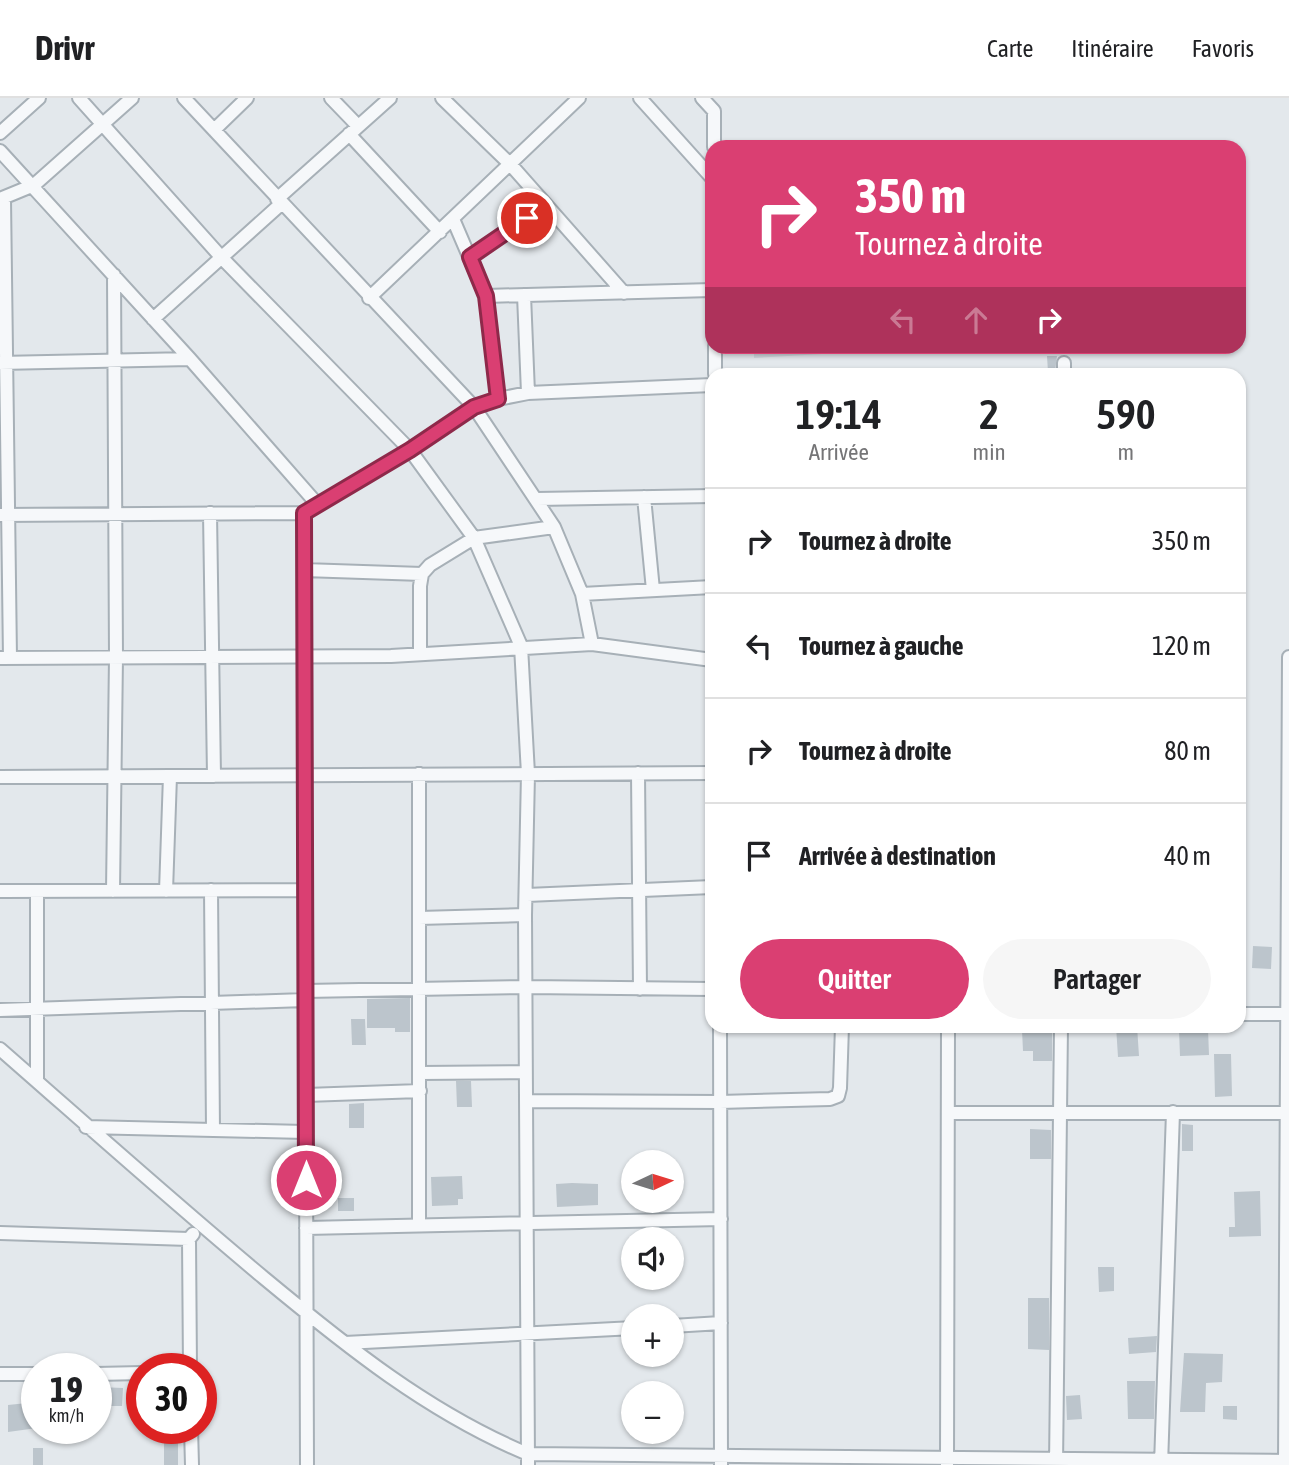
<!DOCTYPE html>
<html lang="fr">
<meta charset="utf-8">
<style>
:root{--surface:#fff;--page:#f6f6f6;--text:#202124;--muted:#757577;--line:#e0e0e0;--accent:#da3f72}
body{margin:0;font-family:"Asap Condensed",sans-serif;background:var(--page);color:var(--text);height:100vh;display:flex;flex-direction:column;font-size:26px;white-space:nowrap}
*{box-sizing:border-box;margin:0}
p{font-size:23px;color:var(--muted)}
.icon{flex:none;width:38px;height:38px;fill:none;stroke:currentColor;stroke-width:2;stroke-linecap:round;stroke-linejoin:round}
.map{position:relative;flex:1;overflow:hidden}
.side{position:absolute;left:705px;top:270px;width:541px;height:665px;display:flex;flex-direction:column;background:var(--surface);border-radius:21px;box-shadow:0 2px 5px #0004}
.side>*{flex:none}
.hud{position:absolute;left:705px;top:42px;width:541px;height:214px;border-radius:21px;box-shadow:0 2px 5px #0004;background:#da3f72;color:#fff;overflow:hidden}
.needle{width:46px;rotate:86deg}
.controls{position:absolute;left:621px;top:1052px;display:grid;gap:14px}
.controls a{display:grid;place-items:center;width:63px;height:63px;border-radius:50%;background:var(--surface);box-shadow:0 2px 5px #0004;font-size:35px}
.speed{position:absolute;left:21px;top:1255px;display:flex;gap:14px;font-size:35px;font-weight:700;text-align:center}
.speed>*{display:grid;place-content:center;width:91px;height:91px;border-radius:50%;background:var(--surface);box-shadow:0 2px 5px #0004;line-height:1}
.speed small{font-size:18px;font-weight:400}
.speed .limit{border:10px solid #d22;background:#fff;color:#111}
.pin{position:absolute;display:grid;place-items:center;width:60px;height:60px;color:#fff;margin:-30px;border:4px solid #fff;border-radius:50%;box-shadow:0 2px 7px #0007}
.me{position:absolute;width:77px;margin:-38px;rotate:0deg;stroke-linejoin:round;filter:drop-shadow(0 0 5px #0008)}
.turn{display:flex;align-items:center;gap:24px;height:147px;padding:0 35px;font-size:32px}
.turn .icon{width:91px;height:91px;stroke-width:2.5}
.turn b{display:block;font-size:49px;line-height:60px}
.lanes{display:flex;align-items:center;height:66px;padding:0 35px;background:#0003;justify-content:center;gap:35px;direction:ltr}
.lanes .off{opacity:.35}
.eta{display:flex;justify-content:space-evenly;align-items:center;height:119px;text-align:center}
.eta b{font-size:42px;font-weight:600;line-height:49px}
.button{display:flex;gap:14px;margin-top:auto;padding:14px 35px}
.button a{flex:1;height:80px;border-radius:42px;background:var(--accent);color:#fff;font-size:28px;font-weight:600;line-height:80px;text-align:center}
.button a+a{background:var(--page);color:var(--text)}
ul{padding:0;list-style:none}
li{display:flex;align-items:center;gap:21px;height:105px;padding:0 35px;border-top:2px solid var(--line)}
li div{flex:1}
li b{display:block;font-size:26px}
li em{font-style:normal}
header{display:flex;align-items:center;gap:42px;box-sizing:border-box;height:98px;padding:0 35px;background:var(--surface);border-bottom:2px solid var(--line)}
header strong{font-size:33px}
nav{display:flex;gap:38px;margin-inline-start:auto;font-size:24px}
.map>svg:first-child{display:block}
.built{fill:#d1d8de}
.building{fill:#bcc5cc}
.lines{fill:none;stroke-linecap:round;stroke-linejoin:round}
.minor-casing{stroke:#a7b0b7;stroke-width:16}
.minor{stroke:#f6f8fa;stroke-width:12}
.route-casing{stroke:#8e294a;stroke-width:18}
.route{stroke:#da3f72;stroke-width:12}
</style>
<header>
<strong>Drivr</strong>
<nav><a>Carte</a><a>Itinéraire</a><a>Favoris</a></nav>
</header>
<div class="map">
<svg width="1289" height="1367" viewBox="0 0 1289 1367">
<rect width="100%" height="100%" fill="#e3e8ec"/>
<path class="built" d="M 754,249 L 754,248 L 942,249 L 754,260 Z"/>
<path class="building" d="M 1047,258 L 1057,258 L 1055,274 L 1048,274 Z
M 1253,848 L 1272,849 L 1271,871 L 1252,870 Z
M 410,900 L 410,934 L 395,934 L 395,930 L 367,930 L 367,901 Z
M 351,921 L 365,921 L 366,947 L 352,947 Z
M 1116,928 L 1137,928 L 1139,958 L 1118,959 Z
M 1052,931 L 1052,963 L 1033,963 L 1033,953 L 1023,953 L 1022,932 Z
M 1208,931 L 1209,957 L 1180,958 L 1179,932 Z
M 1214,956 L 1231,956 L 1232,998 L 1215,999 Z
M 456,983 L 471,983 L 472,1009 L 457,1009 Z
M 364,1005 L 364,1030 L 349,1030 L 349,1006 Z
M 1182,1026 L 1193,1027 L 1193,1053 L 1182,1053 Z
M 1030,1031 L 1051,1032 L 1051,1061 L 1030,1061 Z
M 462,1078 L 463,1101 L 458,1101 L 458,1107 L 432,1108 L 431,1079 Z
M 572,1085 L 598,1086 L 598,1107 L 557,1109 L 556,1086 Z
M 1260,1093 L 1261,1138 L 1229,1139 L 1229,1129 L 1235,1129 L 1234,1094 Z
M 338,1100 L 354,1100 L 354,1113 L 338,1113 Z
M 1098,1169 L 1114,1169 L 1114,1193 L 1099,1194 Z
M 1028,1200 L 1049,1200 L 1049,1252 L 1028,1251 Z
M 1157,1238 L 1156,1254 L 1129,1256 L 1128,1240 Z
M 1184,1255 L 1223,1256 L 1222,1284 L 1206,1285 L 1205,1314 L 1180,1314 Z
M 1127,1283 L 1155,1283 L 1154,1321 L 1128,1321 Z
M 99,1289 L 123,1290 L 122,1308 L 98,1308 Z
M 1080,1297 L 1082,1321 L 1067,1322 L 1066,1298 Z
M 27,1305 L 37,1305 L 37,1330 L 8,1334 L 8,1307 Z
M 1223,1308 L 1237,1308 L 1237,1322 L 1223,1321 Z
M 164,1330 L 178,1330 L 178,1367 L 164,1367 Z
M 33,1350 L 43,1350 L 43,1367 L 33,1367 Z"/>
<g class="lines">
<g class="minor-casing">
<path id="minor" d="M 79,0 L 222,160 L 410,352 L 474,440 L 521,548 L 528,676 L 525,817 L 528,1367
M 184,0 L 474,309 L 554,429 L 582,496 L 592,546 L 712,562
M 331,0 L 358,28
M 442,0 L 511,67 L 624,195
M 640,0 L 712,80
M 702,0 L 714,13 L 714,49
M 214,32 L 247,0
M 0,35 L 39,0
M 349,36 L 440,134
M 0,53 L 190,261 L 318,407
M 0,101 L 34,87 L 132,0
M 4,101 L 10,560
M 277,101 L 390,0
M 453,121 L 486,198 L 498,301
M 470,159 L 546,107
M 524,197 L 528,295
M 486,198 L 712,192
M 369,200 L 579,0
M 153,221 L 282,105
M 715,248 L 715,276
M 0,265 L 190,261
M 1064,276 L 1064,265
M 644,399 L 653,492
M 537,401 L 712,398
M 210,415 L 214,678
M 304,415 L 307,1367
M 0,417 L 304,415 L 410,352 L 474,309 L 498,301 L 528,295 L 712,287
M 304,472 L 422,476
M 582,496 L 712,489
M 420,555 L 420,488 L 422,476 L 430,467 L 474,440 L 554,429
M 0,560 L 391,558 L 592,546
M 638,675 L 640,891
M 419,676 L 419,1127
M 0,679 L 712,675
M 211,792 L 213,1032
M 0,793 L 305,792
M 113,793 L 116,559 L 114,177
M 166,793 L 170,678
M 527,797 L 712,789
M 419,820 L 525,817
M 305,893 L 527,889 L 712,891
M 0,912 L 305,902
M 1239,916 L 1287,916
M 720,928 L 721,1367
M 0,951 C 88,1028 174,1105 264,1180 C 346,1248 429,1315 528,1356 L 1289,1363
M 420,975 L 525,974
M 37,983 L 37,793
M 306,997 L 420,993
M 527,1003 L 720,1004 L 830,1001 L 838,998 L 840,990 L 842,928
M 950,1015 L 1286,1015
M 86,1029 L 305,1034
M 306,1130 L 721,1121
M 0,1135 L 189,1141
M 672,1228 L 721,1225
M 345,1245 L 634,1230
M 190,1270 L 189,1141 L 193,1136
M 0,1276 L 37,1276
M 96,1276 L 142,1275
M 191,1330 L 192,1367
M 947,1367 L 948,928
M 1056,1367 L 1061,928
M 1161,1367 L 1173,1014
M 1285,1367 L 1289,559"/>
</g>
<use href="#minor" class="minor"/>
</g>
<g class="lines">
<g class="route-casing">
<path id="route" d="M 306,1082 L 304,415 L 410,352 L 474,309 L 498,301 L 486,198 L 470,159 L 527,120"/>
</g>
<use href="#route" class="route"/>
</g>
</svg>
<div class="controls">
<a><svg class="needle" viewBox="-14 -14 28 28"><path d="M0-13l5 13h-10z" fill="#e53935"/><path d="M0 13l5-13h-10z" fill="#757577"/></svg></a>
<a><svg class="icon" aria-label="sound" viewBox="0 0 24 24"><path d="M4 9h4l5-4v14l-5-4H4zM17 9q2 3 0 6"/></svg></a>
<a>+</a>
<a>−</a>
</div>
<div class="speed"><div>19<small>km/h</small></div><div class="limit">30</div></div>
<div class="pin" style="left:527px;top:120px;background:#d93025"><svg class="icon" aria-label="arrive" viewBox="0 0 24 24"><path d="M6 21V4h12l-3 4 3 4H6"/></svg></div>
<svg class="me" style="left:306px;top:1082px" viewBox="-20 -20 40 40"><circle r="17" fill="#da3f72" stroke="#fff" stroke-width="3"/><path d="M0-11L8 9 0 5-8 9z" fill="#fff"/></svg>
<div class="hud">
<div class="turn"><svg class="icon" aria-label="right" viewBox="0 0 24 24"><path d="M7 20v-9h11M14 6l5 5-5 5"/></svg><div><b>350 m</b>Tournez à droite</div></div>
<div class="lanes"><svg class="icon off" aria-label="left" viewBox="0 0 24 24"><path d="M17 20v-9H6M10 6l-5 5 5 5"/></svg><svg class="icon off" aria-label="ahead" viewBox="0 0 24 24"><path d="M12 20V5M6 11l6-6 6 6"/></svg><svg class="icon" aria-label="right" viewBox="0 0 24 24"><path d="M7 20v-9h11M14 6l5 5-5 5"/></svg></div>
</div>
<section class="side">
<div class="eta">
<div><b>19:14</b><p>Arrivée</p></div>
<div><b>2</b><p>min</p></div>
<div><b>590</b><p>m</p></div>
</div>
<ul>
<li><svg class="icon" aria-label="right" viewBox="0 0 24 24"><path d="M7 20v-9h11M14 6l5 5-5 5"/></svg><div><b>Tournez à droite</b></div><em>350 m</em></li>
<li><svg class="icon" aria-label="left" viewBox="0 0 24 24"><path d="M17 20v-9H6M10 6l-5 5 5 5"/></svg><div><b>Tournez à gauche</b></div><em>120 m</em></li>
<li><svg class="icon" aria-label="right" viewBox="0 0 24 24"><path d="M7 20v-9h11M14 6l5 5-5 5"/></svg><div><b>Tournez à droite</b></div><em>80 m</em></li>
<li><svg class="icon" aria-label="arrive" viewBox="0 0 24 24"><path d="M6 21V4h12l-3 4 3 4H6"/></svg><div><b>Arrivée à destination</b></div><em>40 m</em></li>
</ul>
<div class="button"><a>Quitter</a><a>Partager</a></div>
</section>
</div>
